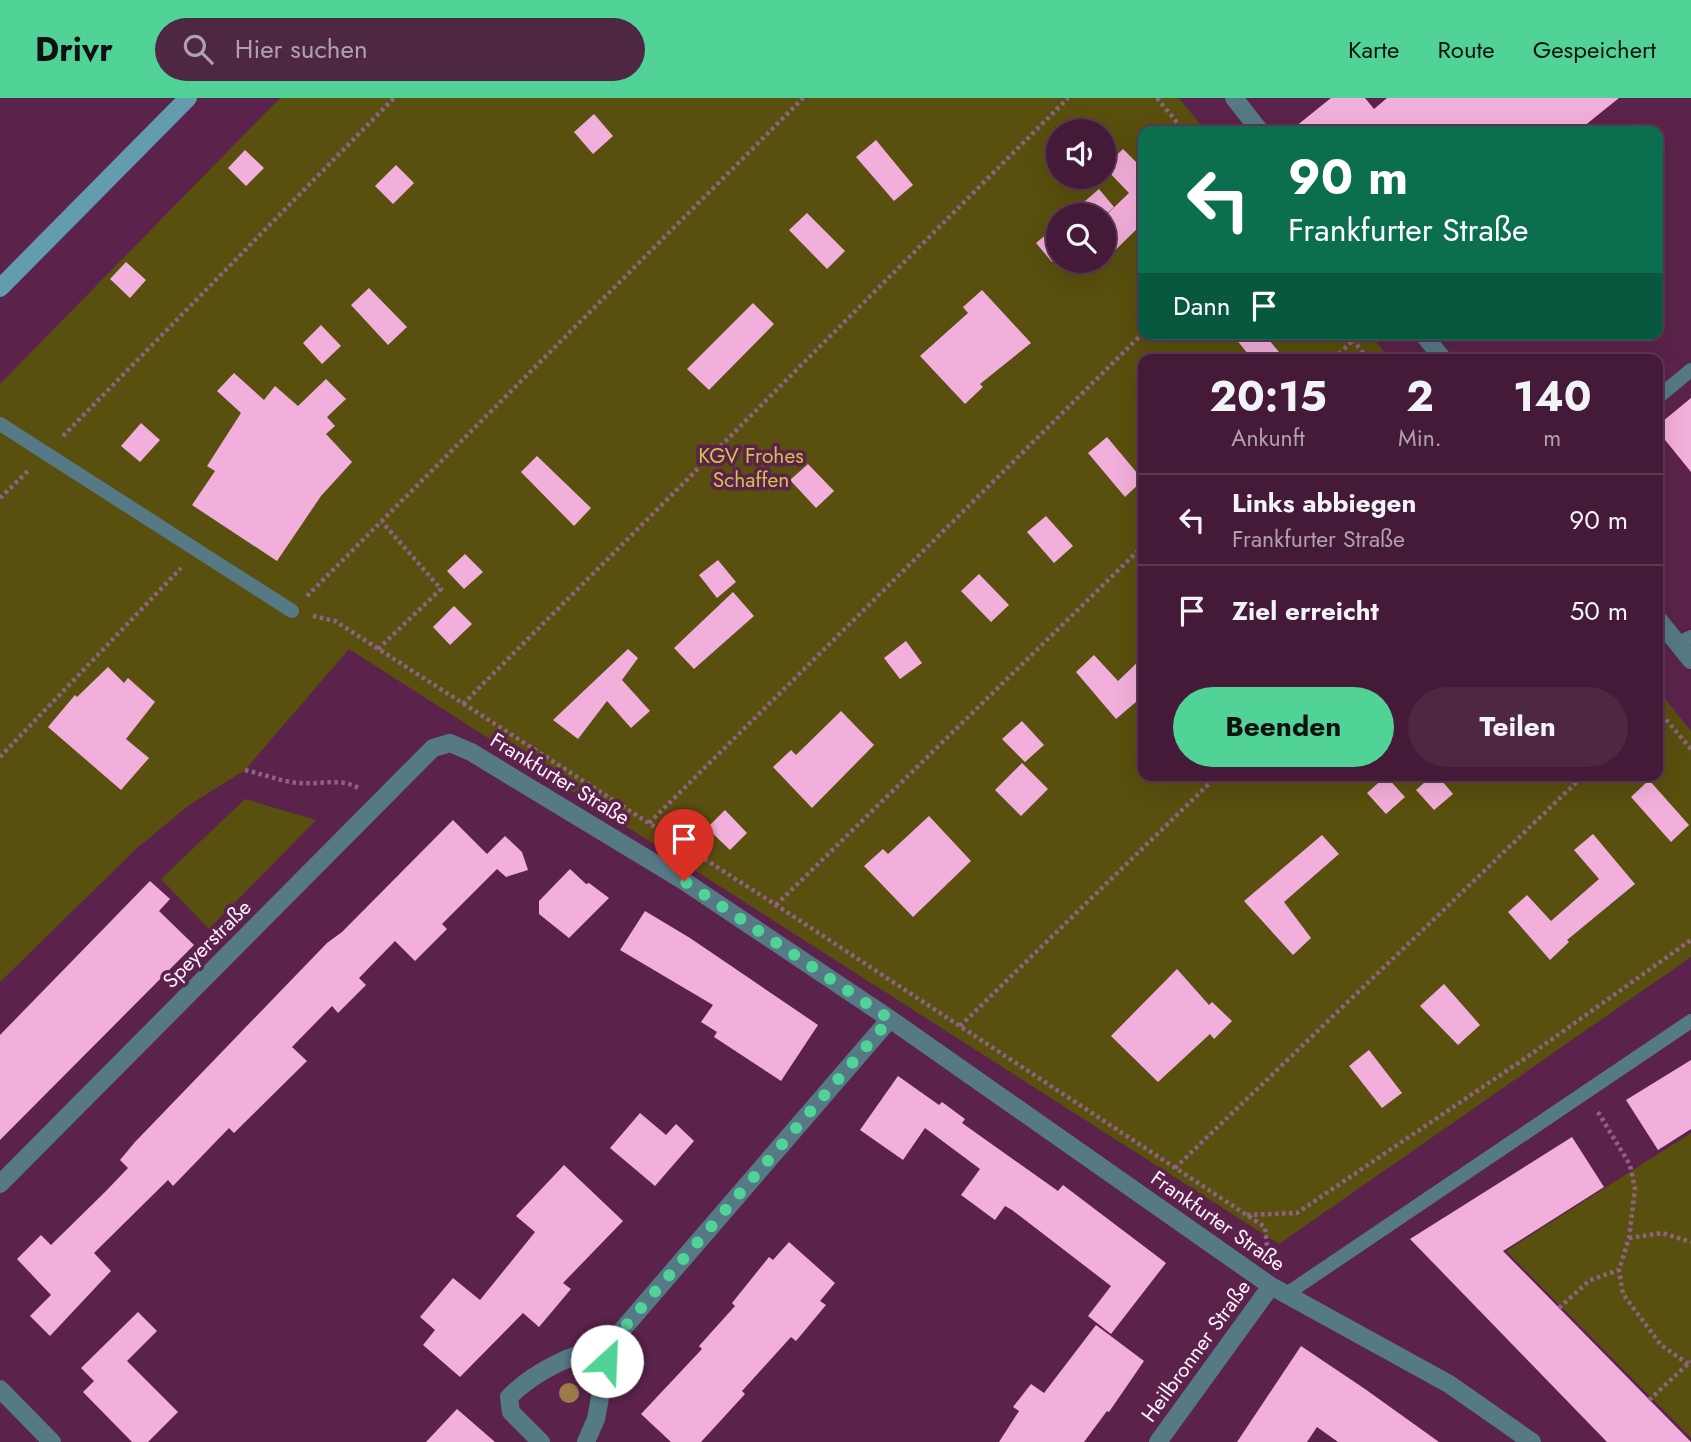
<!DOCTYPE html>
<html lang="de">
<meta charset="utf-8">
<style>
:root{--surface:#441a38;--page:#4e2743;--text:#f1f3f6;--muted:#afa1ae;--line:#5c3853;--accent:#51d398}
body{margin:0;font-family:Jost,sans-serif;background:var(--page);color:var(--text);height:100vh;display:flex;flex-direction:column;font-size:26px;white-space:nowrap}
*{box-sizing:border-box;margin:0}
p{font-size:23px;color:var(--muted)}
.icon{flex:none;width:38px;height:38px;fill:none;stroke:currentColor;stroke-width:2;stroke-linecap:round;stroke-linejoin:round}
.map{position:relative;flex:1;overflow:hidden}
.side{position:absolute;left:1138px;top:256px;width:525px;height:427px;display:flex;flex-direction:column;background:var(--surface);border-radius:14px;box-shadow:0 7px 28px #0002,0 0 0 2px var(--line)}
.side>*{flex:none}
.hud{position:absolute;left:1138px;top:28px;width:525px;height:214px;border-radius:14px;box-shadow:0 7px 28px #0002,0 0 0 2px var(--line);background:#0b6e4f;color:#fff;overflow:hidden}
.controls{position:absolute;left:1046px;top:21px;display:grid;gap:14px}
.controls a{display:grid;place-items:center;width:70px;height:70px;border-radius:50%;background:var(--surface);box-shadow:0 7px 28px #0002,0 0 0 2px var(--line);font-size:35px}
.pin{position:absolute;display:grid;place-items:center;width:60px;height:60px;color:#fff;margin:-72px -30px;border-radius:50% 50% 50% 0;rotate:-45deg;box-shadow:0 0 7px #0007}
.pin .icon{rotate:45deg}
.me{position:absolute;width:77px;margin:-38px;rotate:25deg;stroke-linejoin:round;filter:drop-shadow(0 0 5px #0008)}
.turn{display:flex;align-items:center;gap:24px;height:147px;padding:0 35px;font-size:32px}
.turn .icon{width:91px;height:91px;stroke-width:2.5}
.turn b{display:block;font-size:49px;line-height:60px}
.then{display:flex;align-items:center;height:66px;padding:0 35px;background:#0003;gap:14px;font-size:26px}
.eta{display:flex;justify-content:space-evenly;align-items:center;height:119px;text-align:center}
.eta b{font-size:42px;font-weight:700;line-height:49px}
.action{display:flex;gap:14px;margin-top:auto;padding:14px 35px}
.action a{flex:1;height:80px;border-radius:42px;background:var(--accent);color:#111;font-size:28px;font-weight:700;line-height:80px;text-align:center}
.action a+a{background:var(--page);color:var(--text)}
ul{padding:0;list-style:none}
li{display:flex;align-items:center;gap:21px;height:91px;padding:0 35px;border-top:2px solid var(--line)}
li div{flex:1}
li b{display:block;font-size:26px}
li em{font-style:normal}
header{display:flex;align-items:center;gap:42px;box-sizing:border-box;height:98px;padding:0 35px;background:var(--accent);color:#111}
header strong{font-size:33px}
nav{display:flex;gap:38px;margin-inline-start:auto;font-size:24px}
.search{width:490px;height:63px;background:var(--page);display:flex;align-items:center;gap:18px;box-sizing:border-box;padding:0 24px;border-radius:38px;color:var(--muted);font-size:26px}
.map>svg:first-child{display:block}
.green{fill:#594f0e;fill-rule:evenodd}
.building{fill:#f3afdb}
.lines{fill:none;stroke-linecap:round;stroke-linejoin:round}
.path{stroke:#8e6381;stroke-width:4.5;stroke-dasharray:3.5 3.5;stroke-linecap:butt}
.service{stroke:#567a85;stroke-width:14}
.minor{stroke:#567a85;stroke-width:18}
.secondary{stroke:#629cae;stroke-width:18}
.tree{fill:#9d7a4b}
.route{stroke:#51d398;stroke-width:12;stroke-dasharray:0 21.6}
.labels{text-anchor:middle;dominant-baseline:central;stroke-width:7;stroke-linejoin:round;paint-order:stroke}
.park-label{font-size:21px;fill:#d3c14b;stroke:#5b234b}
.street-label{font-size:21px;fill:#fff0f9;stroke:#5b234b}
</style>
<header>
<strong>Drivr</strong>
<div class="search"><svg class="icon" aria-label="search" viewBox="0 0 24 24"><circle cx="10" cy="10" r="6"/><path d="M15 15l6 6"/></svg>Hier suchen</div>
<nav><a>Karte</a><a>Route</a><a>Gespeichert</a></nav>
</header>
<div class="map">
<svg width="1691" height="1344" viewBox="0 0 1691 1344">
<rect width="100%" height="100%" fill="#5b234b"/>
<path class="green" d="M 280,0 L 1179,0 L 1206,33 L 1143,33 L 1143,236 L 1370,236 L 1390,261 L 1143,261 L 1143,677 L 1657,677 L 1657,591 L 1691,633 L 1691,859 L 1279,1146 L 349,551 L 245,672 L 189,707 L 136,751 L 0,884 L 0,286 ZM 1059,33 L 1104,33 L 1104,79 L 1059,79 ZM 1059,117 L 1104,117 L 1104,163 L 1059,163 Z
M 245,701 L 316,722 L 209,831 L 161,781 Z
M 1691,1035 L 1691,1340 L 1506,1153 Z"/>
<path class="building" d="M 1331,0 L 1365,0 L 1374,11 L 1387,0 L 1619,0 L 1578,33 L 1290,33 Z
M 594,16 L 613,38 L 593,56 L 574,34 Z
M 876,42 L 913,87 L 894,103 L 856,59 Z
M 1123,51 L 1143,71 L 1143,125 L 1096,171 L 1088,163 L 1104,163 L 1104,119 L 1129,95 L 1104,69 Z
M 245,52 L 264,70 L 246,88 L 228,70 Z
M 396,67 L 414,85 L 393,106 L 375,88 Z
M 1099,91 L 1114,109 L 1104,118 L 1069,117 Z
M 807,115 L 845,153 L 827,171 L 789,132 Z
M 1059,126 L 1059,158 L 1052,164 L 1036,145 Z
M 126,164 L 146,182 L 130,200 L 110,181 Z
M 369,190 L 407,229 L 388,247 L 351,207 Z
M 982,192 L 1031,245 L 980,286 L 983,289 L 965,306 L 920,258 L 968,215 L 963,209 Z
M 753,205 L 774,226 L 709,292 L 687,271 Z
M 321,227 L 341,248 L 322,266 L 303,245 Z
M 1232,236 L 1264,236 L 1285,261 L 1252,261 Z
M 234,275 L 264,302 L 275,288 L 298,308 L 326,281 L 346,301 L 327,319 L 335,328 L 326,336 L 352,364 L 321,398 L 277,463 L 192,407 L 215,373 L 207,368 L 241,315 L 217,293 Z
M 1691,300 L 1691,374 L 1657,332 L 1657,328 Z
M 141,325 L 160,342 L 140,364 L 121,348 Z
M 1107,339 L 1143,382 L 1125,399 L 1088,355 Z
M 537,358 L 591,410 L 574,428 L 521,374 Z
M 808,366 L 834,393 L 816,410 L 790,382 Z
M 1046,418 L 1073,448 L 1054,465 L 1027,434 Z
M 465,456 L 483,474 L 464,491 L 447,473 Z
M 718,462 L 736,484 L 717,500 L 699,477 Z
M 979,476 L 1009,507 L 991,524 L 961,493 Z
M 733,494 L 754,518 L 694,571 L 674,550 Z
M 454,508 L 472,526 L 450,547 L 433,529 Z
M 906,543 L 922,565 L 900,581 L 884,560 Z
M 628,551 L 638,560 L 622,582 L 650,613 L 631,630 L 607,603 L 578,641 L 553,622 Z
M 1094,557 L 1118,583 L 1143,559 L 1143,598 L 1116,621 L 1076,574 Z
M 108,569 L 124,585 L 128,580 L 155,604 L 126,641 L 149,660 L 121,692 L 48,629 L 75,597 L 77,599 Z
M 841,613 L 874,647 L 812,710 L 773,669 L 791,652 L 796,657 Z
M 1022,623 L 1044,647 L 1025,664 L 1002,641 Z
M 1022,665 L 1048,691 L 1021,718 L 995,692 Z
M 1433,677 L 1437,677 L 1453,696 L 1434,712 L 1416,692 Z
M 1386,678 L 1405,699 L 1386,716 L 1367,695 Z
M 1649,682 L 1689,727 L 1671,744 L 1631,699 Z
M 725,712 L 747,735 L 730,752 L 707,730 Z
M 929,718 L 971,763 L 913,819 L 864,768 L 883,751 L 888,756 Z
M 453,722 L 487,756 L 505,738 L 522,754 L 528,772 L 506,779 L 497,771 L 442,826 L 447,831 L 415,863 L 395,843 L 359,880 L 366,887 L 338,915 L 332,908 L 292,949 L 307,963 L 234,1035 L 229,1030 L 173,1088 L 168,1082 L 94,1155 L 111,1173 L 50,1238 L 30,1218 L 51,1197 L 17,1161 L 41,1137 L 51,1147 L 106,1093 L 128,1070 L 120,1062 L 135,1044 L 327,845 L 342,834 Z
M 1593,736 L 1635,786 L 1567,842 L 1569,844 L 1550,862 L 1508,814 L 1527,797 L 1551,823 L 1599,781 L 1574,752 Z
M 1322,737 L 1339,756 L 1284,804 L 1311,840 L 1293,857 L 1244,803 Z
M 570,771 L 586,786 L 589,785 L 609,800 L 569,840 L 539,816 L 539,803 Z
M 150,783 L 170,801 L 159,813 L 194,847 L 0,1042 L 0,937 Z
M 645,813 L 690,840 L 818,927 L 781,983 L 714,939 L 717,934 L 701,924 L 713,907 L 620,852 Z
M 1177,871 L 1209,907 L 1212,904 L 1232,923 L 1214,941 L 1210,936 L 1158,984 L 1111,938 Z
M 1444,886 L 1480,927 L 1458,947 L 1420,908 Z
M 1369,952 L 1402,995 L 1382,1010 L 1349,968 Z
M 1691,962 L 1691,1031 L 1658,1052 L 1626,1002 Z
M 898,978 L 939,1007 L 942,1004 L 965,1021 L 962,1025 L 1058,1093 L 1063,1087 L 1166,1165 L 1111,1236 L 1088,1218 L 1111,1188 L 1012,1112 L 1005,1108 L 995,1122 L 961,1097 L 980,1071 L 925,1030 L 903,1062 L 860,1032 Z
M 640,1015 L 666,1037 L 676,1026 L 694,1043 L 655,1088 L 610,1050 Z
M 1572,1039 L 1604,1089 L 1503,1153 L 1691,1344 L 1607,1344 L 1410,1141 Z
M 564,1067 L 623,1123 L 563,1185 L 571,1191 L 539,1229 L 523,1215 L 460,1279 L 423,1247 L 435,1232 L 420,1219 L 453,1180 L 480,1202 L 535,1134 L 516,1118 Z
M 789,1144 L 835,1185 L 820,1203 L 826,1207 L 796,1243 L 791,1239 L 742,1293 L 745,1296 L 701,1344 L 671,1344 L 641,1316 L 702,1251 L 699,1248 L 735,1208 L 732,1205 L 769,1159 L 773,1162 Z
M 138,1214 L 157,1233 L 127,1263 L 178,1314 L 148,1344 L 132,1344 L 83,1294 L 94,1283 L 81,1270 Z
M 1096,1227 L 1144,1263 L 1109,1314 L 1107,1313 L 1084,1344 L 999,1344 L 1019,1313 L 1013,1309 L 1031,1286 L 1044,1295 Z
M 1301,1248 L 1365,1291 L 1439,1344 L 1338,1344 L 1317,1329 L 1307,1344 L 1237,1344 Z
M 457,1311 L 495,1344 L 426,1344 Z"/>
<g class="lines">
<path class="path" d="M 1157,0 L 1184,33
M 1348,236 L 1368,261
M 1334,261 L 1353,242
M 63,338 L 394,0
M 0,400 L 30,371
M 307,498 L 803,0
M 313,518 L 335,523 L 776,807 L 1265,1129 L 1268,1157
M 378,551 L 441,491 L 382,424
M 463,606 L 1068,0
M 1657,611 L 1691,651
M 0,659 L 181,470
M 245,672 C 263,676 282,684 300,685 C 320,687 342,679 360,691
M 649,725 L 1143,235
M 776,807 L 1143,448
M 960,928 L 1218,677
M 1598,1014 L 1630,1067 L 1635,1091 L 1629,1140 L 1619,1172 L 1623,1196 L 1661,1247 L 1691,1268
M 1175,1070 L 1584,677
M 1247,1117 L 1297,1115 L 1527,959 L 1691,842
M 1629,1140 L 1662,1135 L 1691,1144
M 1559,1210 L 1590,1182 L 1619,1172
M 1649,1302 L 1691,1263"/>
<path class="service" d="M 1657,300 L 1691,272
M 0,326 L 292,513
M 1678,545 L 1691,539
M 1285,1197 L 1691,923"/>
<path class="minor" d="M 1234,0 L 1260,33
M 1423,236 L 1443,261
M 1657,520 L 1691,562
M 0,1086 L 433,650 L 450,645 L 471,654 L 684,783 L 890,921 L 1271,1188 L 1449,1286 L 1532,1344
M 0,1291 L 52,1344
M 541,1344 L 511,1314 L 509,1299 C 537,1271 572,1257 610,1246 L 890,921
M 586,1344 L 596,1321 L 610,1246
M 1158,1344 L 1271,1188"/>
<path class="secondary" d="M 0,190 L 188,0"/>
</g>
<circle class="tree" cx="569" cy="1295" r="10"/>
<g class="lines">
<path class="route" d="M 607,1263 L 610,1246 L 890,921 L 684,783"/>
</g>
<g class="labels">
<g class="park-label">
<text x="751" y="358">KGV Frohes<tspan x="751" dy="24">Schaffen</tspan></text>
</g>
<g class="street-label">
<text transform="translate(560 681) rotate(31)">Frankfurter Straße</text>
<text transform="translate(207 846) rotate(-45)">Speyerstraße</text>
<text transform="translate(1218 1123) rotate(35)">Frankfurter Straße</text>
<text transform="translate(1196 1253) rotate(-54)">Heilbronner Straße</text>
</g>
</g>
</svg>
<div class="controls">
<a><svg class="icon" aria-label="sound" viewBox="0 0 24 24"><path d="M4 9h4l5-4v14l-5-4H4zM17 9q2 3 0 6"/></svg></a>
<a><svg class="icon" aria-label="search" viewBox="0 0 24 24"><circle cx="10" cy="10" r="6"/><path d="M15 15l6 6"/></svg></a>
</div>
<div class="pin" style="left:684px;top:783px;background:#d93025"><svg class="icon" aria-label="arrive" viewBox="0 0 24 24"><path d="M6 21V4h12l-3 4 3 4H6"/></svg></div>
<svg class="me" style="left:607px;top:1263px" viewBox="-20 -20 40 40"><circle r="19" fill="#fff"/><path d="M0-13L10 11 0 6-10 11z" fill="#51d398"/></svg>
<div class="hud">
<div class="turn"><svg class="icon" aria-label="left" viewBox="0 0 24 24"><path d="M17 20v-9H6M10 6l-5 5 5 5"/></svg><div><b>90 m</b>Frankfurter Straße</div></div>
<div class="then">Dann<svg class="icon" aria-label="arrive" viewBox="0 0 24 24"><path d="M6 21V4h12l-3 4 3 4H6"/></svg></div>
</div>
<section class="side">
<div class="eta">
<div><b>20:15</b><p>Ankunft</p></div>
<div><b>2</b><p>Min.</p></div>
<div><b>140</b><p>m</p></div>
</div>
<ul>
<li><svg class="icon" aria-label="left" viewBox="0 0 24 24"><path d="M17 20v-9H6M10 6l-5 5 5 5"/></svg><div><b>Links abbiegen</b><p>Frankfurter Straße</p></div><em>90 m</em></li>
<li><svg class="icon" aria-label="arrive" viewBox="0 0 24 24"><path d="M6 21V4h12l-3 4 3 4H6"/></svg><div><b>Ziel erreicht</b></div><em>50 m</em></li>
</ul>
<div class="action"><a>Beenden</a><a>Teilen</a></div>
</section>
</div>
